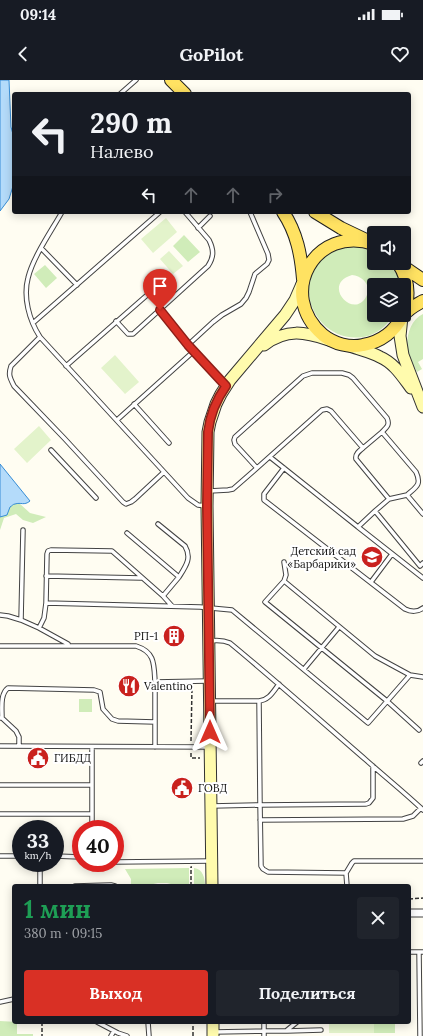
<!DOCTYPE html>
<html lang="ru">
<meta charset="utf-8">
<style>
:root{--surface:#171b24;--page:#20242c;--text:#f1f3f6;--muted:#9ea1a6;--accent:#d93025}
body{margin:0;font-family:Lora,serif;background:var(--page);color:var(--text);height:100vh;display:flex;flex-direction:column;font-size:15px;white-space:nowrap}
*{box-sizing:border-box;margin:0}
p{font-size:13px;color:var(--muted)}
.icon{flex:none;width:22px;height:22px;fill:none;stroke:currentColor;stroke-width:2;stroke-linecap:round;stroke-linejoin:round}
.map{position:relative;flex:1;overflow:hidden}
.panel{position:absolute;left:12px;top:804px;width:399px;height:140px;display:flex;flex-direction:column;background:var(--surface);border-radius:4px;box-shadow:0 2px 10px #0003}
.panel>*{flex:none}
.hud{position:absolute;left:12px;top:12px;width:399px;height:122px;border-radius:4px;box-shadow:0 2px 10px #0003;background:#171b24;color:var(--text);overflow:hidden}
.buttons{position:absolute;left:367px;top:146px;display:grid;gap:8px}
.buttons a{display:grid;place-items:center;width:44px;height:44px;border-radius:4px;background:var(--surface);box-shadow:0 2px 10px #0003;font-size:20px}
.speed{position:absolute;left:12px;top:740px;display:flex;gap:8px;font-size:20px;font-weight:700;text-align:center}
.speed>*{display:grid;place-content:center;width:52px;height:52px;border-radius:50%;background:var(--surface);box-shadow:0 2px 10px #0003;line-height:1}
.speed small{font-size:10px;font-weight:400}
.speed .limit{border:6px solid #d22;background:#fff;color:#111}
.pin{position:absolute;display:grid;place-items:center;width:34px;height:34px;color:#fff;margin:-41px -17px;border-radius:50% 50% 50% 0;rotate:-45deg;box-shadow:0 0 4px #0007}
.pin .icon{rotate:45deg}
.me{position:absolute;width:44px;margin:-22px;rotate:0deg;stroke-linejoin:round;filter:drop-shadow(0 0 3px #0008)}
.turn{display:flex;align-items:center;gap:14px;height:84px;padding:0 12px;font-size:18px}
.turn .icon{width:52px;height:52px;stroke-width:2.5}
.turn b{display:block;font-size:28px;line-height:34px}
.lanes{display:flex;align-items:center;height:38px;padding:0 12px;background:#0003;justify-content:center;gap:20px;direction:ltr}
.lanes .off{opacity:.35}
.round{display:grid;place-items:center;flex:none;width:42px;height:42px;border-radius:4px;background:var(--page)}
.head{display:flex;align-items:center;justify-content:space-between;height:68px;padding:0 12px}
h1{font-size:24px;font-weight:700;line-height:30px;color:#1e9e55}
.cta{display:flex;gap:8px;margin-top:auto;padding:8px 12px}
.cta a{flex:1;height:46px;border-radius:4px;background:var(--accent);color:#fff;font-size:16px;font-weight:700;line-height:46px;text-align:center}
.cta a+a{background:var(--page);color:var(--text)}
.status{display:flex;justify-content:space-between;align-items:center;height:28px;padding:0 20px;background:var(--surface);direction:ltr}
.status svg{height:11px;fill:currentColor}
header{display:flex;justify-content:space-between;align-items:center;height:52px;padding:0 12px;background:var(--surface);font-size:18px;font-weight:700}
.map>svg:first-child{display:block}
.green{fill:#d0ecb9;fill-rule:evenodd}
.pitch{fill:#e3f3cb}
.water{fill:#b4dbfa;stroke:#368cd5}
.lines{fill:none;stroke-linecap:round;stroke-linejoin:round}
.lane-casing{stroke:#434343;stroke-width:5.5}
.street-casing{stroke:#434343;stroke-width:9}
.secondary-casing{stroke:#323232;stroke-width:13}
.primary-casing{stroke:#212121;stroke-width:14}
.path{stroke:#323232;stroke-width:1.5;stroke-dasharray:4 2;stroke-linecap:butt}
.lane{stroke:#fff;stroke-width:3.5}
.street{stroke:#fff;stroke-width:7}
.secondary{stroke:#fffbad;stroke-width:11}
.primary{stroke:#ffe262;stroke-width:12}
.route-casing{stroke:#8d1f18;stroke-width:10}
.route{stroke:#d93025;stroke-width:7}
.labels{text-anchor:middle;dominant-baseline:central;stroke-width:4;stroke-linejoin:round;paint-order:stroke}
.poi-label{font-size:11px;fill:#101010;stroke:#fff;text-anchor:start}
</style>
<div class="status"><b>09:14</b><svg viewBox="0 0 49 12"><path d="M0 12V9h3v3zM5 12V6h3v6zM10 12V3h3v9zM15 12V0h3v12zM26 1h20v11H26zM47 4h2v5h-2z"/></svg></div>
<header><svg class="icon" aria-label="back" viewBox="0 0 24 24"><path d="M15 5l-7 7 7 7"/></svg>GoPilot<svg class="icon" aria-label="heart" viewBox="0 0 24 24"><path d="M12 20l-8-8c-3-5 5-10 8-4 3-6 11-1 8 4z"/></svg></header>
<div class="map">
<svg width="423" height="956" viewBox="0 0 423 956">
<rect width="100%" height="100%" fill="#fffdf2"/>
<path class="green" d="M 184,155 L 200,172 L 188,182 L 173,166 Z
M 347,166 L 364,167 L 374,170 L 374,183 L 391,183 C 396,190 399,197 400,205 L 374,205 L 374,235 L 394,235 C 386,246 377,255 363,257 C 318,264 289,206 325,177 C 331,172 339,169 347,166 ZM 352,195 C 363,196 372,206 366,217 C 353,240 321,204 352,195 Z
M 45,185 L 57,198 L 46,208 L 34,194 Z
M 423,234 L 423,279 L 418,282 L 422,289 L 417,292 C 414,286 410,280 408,274 C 405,261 409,240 423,234 Z
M 0,423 L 19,423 L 30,433 L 46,437 L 33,443 L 23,440 L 16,434 L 4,438 L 0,450 Z
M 79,619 L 92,619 L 92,632 L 79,632 Z
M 189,788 L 189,806 L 179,806 L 167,803 L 158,803 L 144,806 L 131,806 L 131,799 L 125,789 Z
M 194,788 C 203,789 205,798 205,806 L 194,806 Z
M 0,941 L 17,942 L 17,954 L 33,954 L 33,956 L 0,956 Z
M 374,942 L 395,942 L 395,953 L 374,953 Z"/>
<path class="pitch" d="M 166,138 L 177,152 L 153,173 L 141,159 Z
M 169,171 L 183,186 L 173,194 L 160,179 Z
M 115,275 L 139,302 L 125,314 L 101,288 Z
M 39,346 L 51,360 L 27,383 L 14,369 Z
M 329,942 L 374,942 L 374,953 L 329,953 Z"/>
<path class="water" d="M 0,0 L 9,0 L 11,47 L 14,58 L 14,103 L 9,119 L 0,131 Z
M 0,384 L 30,421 C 24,426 21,422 15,424 C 13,424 12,426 10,427 L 7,435 L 0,437 Z"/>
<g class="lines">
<g class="lane-casing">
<path id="lane" d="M 120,14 L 136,0
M 198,148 L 210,136
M 41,168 L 77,205
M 159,230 L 194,271 L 225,305
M 116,241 L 128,254 L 133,254 L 208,186 C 214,177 214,170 209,160 L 185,132
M 33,243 L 160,132
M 40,257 C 29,240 23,217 28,198 C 33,177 52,150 62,132
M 188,265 L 213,242 L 222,235 L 241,224 L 246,218 L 249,212 L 255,194 L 267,184 L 269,180 L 268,174 L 250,132
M 66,286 L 154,209
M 134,324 L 169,363
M 117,340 L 194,271
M 363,368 L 382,352
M 51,370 L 96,418
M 270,377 L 358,447 L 375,431
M 257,388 L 235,364 L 234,360 L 235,357 L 303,296 L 312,293 L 342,293 L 349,295 L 353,298 L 387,338 C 390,345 387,347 382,352 L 416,392 C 422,405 416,407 407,415 L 423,434
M 284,388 L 264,414 L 264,420 L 405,529 C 411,532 418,532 423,528
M 164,392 L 135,419 L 131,422 L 126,424 L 123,422 L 64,358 L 14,306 C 10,298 8,295 11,286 L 40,257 L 188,418 L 198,425 L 206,426
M 209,411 L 228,410 L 233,409 L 257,388 L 322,330 L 327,329 L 331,331 L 363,368 C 359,371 355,374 356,379 L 389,419 L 375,431 L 420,486 L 423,483
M 389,419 L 407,415
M 158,444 L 185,466 C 192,478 186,486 179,497
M 358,447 L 423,498
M 127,453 L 179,497 L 163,516
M 284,482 L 286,495 L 284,501 L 375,576 L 410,595 L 423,597
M 46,496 L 141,498
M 284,501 L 265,522 L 387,621 L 419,650
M 371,502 L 392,474
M 46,523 L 200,527 L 232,530 L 368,643 L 410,595
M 0,535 L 8,536 L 21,540 L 23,450
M 21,540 L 39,548 L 68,564
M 39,548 L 44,538 L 46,523 L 47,474 L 48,471 L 51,470 L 112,471 L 163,516 L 172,526
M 210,561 C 218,560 223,560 230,563 C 276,601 321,641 366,680 C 385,697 404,712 423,730
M 0,566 L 136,566 C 155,572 154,584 155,602 L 207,601
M 304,589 L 339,547
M 155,602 L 155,667
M 211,621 L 259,621 L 260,725 L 366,724 L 369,723 L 373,718 L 373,686
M 259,621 C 269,620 273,612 279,604
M 0,638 L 2,638 L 16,651 L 19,657 L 19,666
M 2,638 C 2,628 0,614 8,608 L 94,610 L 100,612 L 103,629 L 112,639 L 118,641 L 155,642
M 0,666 L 210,667
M 421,683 L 423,681
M 0,705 L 92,705
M 212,726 L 260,725 L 261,786 L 263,789 L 268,792 L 346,793 L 347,806
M 0,734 L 92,734
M 260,740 L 403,739 L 413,736 L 421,728
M 92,749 L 92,667
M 0,776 L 21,776
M 55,776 L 81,777
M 115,782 L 210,781
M 40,783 L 40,806
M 346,793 L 352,783 L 354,781 L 423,781
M 75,806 L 111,805 L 115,806
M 409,872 L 423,872
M 419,872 L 420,956
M 0,922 L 14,919
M 97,942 L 118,953 L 127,956
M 148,942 L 149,956
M 264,942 L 264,951 L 286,951 L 297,942
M 287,951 L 321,950
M 214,952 L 264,951 L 264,956
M 111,956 L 114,951"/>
</g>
<g class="street-casing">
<path id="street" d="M 409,833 L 423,833"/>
</g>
<g class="secondary-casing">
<path id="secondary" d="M 402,237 L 400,256 L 403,275 L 423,327
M 264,265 C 287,248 305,252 329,260
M 350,266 C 360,270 371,272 380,277 C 394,283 402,296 411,308
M 212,806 L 207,426 L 208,352 L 210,342 L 216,324 L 221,314 L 230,300 L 285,235 L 295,220 L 302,204
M 213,942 L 213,956"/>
</g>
<g class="primary-casing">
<path id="primary" d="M 171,0 L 185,14
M 283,132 C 297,153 301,175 303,199
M 315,132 L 341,148 L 364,159
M 374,164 C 315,144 276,214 323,255 C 334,264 350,268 363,265 C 381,262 395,251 403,235
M 398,183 C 408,198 410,215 404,232
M 401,185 L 423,200
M 404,235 C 409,228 416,225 423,221"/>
</g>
<path class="path" d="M 191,661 L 192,607
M 191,673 L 191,678 L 200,678
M 191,806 L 191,787 L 192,787
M 409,819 L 423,818
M 42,942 L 42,956
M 193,956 L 193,942"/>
<use href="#lane" class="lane"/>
<use href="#street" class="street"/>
<use href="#secondary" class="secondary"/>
<use href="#primary" class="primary"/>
</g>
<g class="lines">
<g class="route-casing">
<path id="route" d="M 160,230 L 188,265 L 226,306 C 216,320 210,335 208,352 L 207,426 L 210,652"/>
</g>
<use href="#route" class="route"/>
</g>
<defs>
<g id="school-disc" transform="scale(1.15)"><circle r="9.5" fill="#c9211e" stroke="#fff"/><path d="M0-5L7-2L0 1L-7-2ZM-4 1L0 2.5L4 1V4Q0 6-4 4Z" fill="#fff"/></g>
<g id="building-disc" transform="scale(1.15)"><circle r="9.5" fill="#c9211e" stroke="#fff"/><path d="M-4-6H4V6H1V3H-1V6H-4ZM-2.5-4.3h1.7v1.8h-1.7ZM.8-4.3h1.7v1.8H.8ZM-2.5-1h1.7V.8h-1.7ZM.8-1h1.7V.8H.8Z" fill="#fff"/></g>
<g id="restaurant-disc" transform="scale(1.15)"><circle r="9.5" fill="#c9211e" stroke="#fff"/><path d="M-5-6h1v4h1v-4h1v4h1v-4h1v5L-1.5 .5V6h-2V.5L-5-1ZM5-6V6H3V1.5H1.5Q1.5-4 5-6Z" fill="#fff"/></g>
<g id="civic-disc" transform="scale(1.15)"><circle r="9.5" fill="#c9211e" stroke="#fff"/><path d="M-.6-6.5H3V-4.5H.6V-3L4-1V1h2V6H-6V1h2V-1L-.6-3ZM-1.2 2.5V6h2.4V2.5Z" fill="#fff"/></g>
</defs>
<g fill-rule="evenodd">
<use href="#school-disc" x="372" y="477"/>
<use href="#building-disc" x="174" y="556"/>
<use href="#restaurant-disc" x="129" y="606"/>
<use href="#civic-disc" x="38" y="678"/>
<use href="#civic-disc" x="182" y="708"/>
</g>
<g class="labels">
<g class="poi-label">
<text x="356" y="471" text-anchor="end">Детский сад<tspan x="356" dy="13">«Барбарики»</tspan></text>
<text x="158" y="556" text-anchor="end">РП-1</text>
<text x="144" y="606">Valentino</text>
<text x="54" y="678">ГИБДД</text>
<text x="198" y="708">ГОВД</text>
</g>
</g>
</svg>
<div class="buttons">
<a><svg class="icon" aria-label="sound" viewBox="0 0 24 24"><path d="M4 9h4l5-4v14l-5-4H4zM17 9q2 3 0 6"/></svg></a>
<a><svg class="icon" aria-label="layers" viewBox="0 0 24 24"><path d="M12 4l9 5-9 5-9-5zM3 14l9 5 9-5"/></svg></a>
</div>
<div class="speed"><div>33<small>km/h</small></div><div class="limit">40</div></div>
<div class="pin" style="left:160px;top:230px;background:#d93025"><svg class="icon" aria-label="arrive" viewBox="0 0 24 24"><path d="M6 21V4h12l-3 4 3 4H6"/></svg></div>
<svg class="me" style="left:210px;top:652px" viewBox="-20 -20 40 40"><path d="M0-17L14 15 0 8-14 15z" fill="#d93025" stroke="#fff" stroke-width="4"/></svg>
<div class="hud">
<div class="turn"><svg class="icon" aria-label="left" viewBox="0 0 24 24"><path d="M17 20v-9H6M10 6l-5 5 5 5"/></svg><div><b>290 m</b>Налево</div></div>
<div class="lanes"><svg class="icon" aria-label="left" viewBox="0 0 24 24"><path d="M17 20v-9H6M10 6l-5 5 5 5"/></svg><svg class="icon off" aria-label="ahead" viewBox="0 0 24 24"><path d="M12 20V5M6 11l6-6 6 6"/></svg><svg class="icon off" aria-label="ahead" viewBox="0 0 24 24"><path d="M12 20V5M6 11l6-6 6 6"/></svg><svg class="icon off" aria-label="right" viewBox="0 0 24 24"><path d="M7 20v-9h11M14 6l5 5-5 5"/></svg></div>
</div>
<section class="panel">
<div class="head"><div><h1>1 мин</h1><p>380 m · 09:15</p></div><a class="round"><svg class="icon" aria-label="close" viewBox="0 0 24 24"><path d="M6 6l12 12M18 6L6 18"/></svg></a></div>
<div class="cta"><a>Выход</a><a>Поделиться</a></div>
</section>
</div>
